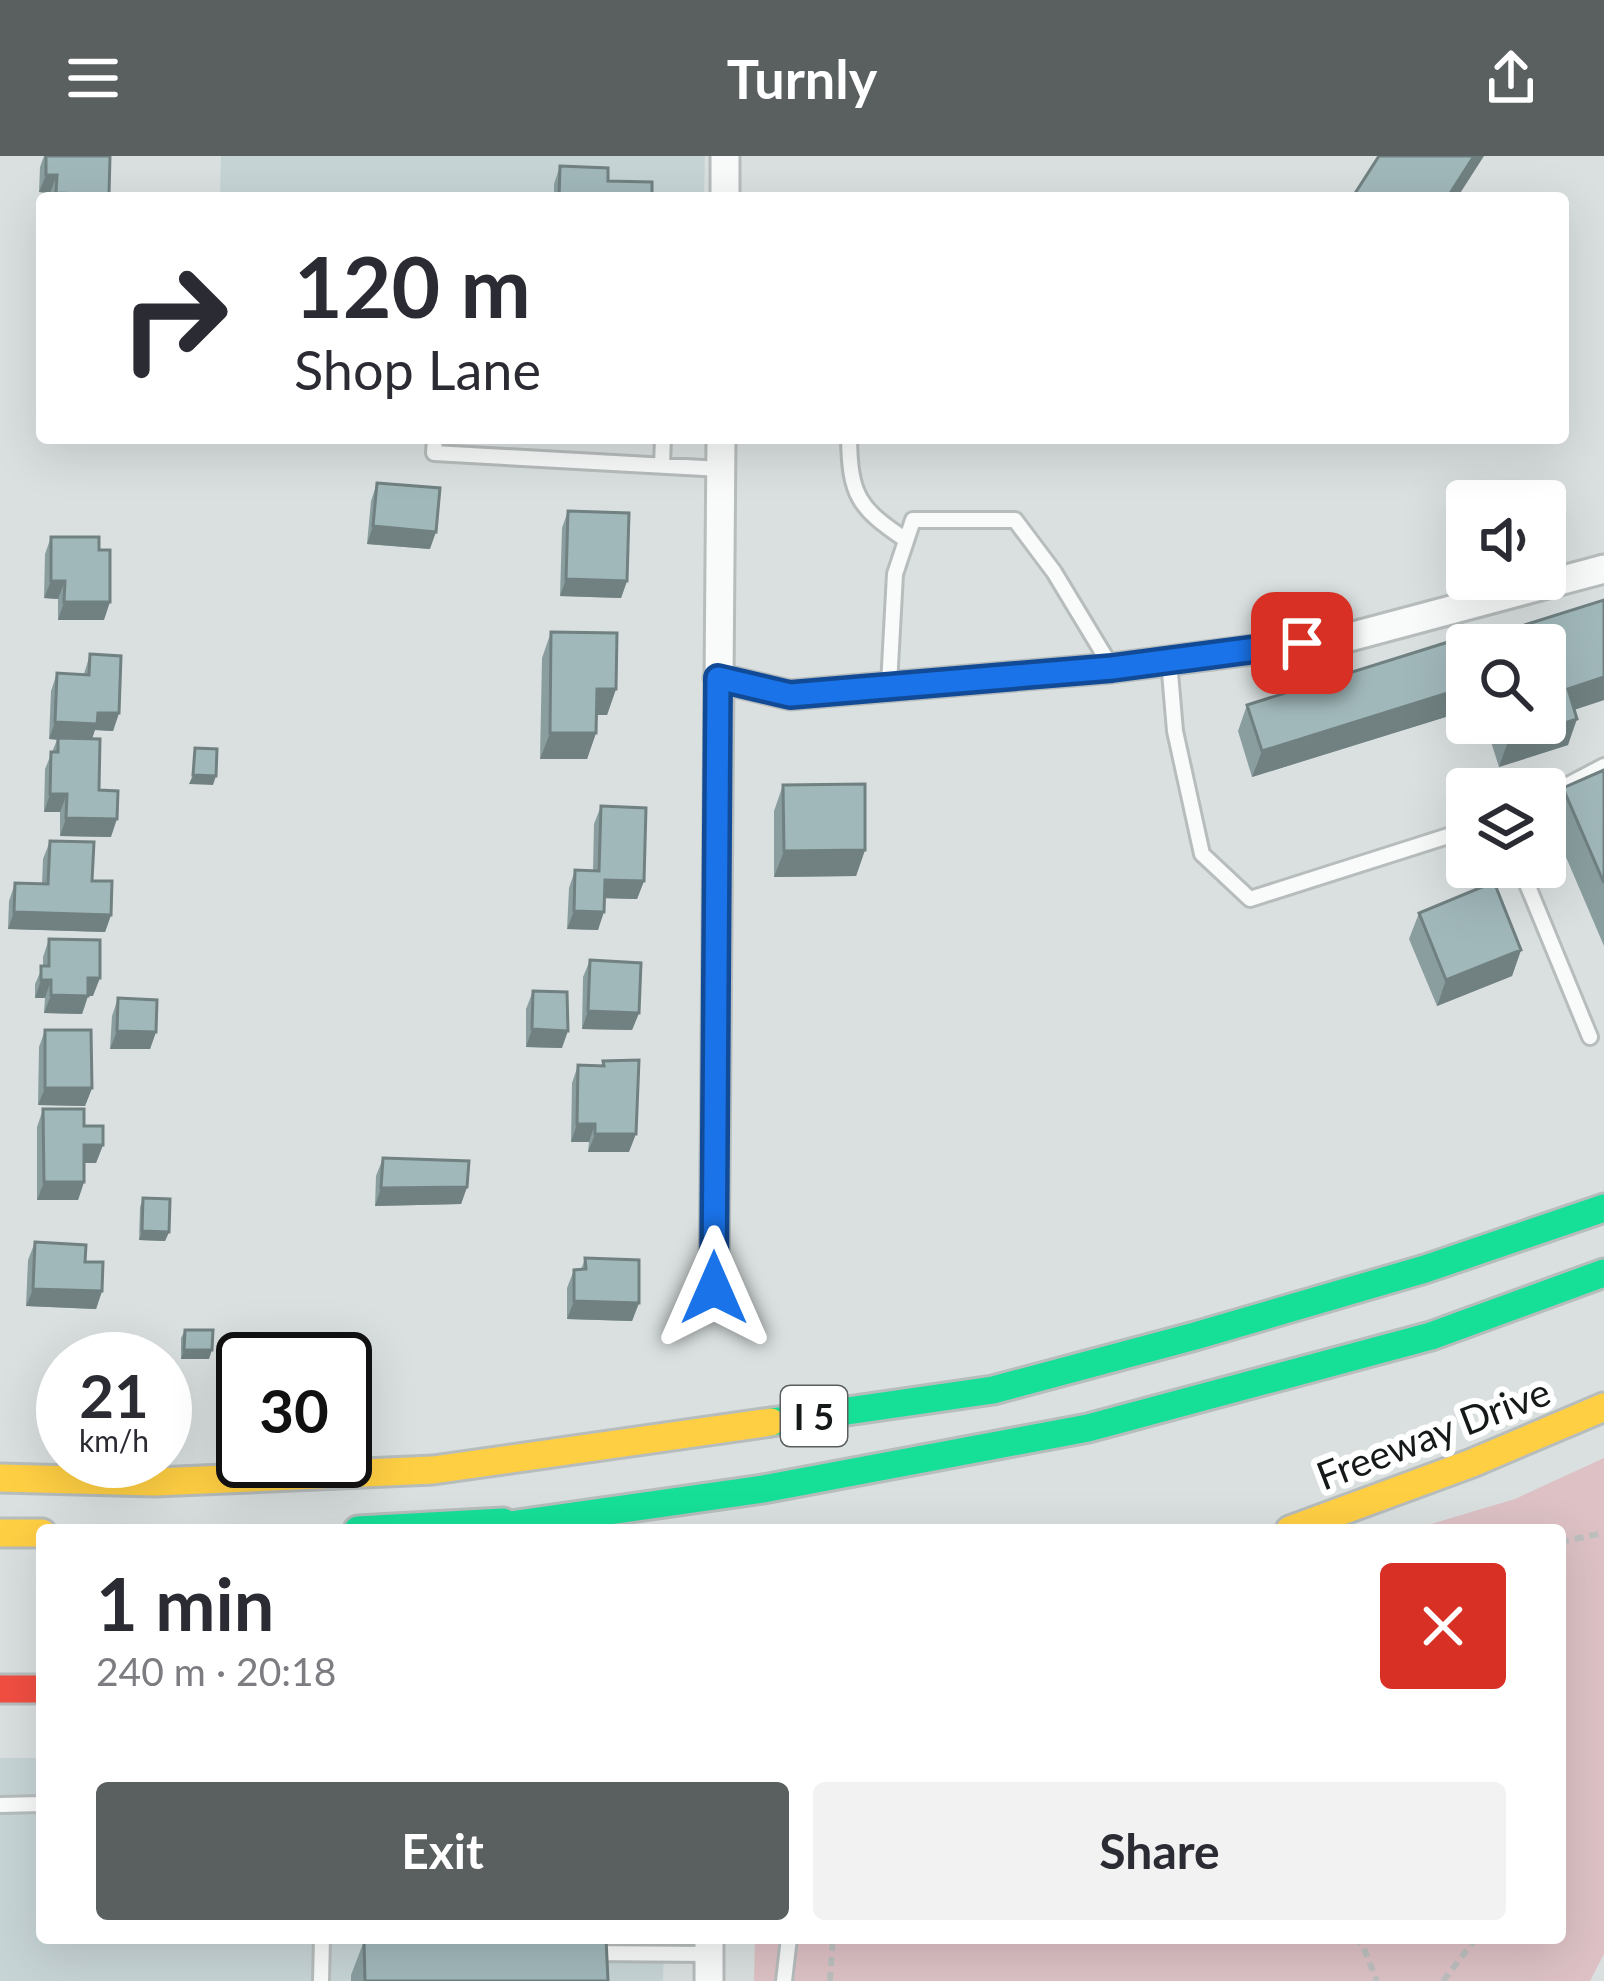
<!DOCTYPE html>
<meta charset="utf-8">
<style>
:root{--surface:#fff;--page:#f2f2f3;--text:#2b2b33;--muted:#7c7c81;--accent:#5a5f5f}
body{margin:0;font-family:Lato,sans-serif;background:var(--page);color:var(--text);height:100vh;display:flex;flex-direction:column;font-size:45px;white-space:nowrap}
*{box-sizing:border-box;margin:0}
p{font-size:39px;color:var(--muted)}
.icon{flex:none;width:66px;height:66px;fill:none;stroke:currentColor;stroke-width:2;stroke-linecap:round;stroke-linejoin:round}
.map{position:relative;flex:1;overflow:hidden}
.panel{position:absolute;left:36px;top:1368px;width:1530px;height:420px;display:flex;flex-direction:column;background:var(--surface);border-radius:12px;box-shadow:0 12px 48px #0002}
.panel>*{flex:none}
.top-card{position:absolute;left:36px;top:36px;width:1533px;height:252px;border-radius:12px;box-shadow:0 12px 48px #0002;background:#fff;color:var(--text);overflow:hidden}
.buttons{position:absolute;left:1446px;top:324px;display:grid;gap:24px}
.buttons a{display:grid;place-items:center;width:120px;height:120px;border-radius:12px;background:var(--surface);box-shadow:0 12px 48px #0002;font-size:60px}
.speed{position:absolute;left:36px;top:1176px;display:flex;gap:24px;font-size:60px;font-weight:700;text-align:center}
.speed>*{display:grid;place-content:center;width:156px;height:156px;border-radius:50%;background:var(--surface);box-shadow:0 12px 48px #0002;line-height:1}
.speed small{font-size:30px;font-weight:400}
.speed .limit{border:6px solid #111;border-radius:18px;background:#fff;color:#111}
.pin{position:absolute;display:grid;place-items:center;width:102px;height:102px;color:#fff;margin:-51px;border-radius:24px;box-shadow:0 6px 18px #0006}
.me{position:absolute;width:132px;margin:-66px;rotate:0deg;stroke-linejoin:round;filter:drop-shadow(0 0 9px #0008)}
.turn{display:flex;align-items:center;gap:42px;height:252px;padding:0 60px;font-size:54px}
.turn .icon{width:156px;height:156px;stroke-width:2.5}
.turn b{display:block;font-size:84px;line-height:102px}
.round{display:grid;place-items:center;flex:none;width:126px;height:126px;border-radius:12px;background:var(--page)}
.headline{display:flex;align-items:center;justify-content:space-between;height:204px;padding:0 60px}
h1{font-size:72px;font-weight:700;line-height:90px}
.cta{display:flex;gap:24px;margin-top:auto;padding:24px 60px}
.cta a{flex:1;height:138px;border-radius:12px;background:var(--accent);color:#fff;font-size:48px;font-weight:700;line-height:138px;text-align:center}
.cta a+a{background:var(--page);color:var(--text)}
header{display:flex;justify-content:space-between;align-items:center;height:156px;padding:0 60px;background:var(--accent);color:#fff;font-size:54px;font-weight:700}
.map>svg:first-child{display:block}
.built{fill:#c7d4d5}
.green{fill:#ddc1c5}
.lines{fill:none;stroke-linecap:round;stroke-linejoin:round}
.lane-casing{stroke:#b7bcbc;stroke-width:20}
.street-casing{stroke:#b7bcbc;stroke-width:33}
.fast-casing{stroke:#b7bcbc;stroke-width:33}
.slow-casing{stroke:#b7bcbc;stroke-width:33}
.jam-casing{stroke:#b7bcbc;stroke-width:33}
.path{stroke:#bec0c0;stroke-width:6;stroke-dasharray:9 6;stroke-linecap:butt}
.lane{stroke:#f9fafa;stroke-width:14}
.street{stroke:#f9fafa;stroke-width:27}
.fast{stroke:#16e098;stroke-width:27}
.slow{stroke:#ffcf43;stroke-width:27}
.jam{stroke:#f24e42;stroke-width:27}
.wall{fill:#8a9ea0}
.shaded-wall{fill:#718182}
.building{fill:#a1b8ba;stroke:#718182;stroke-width:3}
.route-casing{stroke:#114b97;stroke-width:30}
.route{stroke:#1a73e8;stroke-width:21}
.labels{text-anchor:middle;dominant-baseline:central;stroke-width:12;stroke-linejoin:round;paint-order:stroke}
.shield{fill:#fff;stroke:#5b5e5e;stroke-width:3}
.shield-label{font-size:36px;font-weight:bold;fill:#151919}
.street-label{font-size:39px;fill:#151919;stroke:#fff}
</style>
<header><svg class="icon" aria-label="menu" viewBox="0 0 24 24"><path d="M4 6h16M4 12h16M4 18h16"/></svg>Turnly<svg class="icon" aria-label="share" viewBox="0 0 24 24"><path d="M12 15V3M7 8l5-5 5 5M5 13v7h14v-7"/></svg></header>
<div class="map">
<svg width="1604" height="1825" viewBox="0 0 1604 1825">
<rect width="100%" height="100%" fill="#dae0e0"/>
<path class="built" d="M 221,0 L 705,0 L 704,42 L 220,42 Z
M 0,1602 L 42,1602 L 42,1782 L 664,1782 L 663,1825 L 0,1825 Z"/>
<path class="green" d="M 1604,1302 L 1604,1798 L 1590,1825 L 754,1825 L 755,1782 L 1560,1782 L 1560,1374 L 1411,1374 L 1515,1343 Z"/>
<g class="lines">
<g class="lane-casing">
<path id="lane" d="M 435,282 L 434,297 L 721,313
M 849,282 C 850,339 858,352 906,384
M 662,309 L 663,282
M 1169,505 L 1175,575 L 1202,698 L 1250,743 L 1467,674
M 889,529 L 895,418 L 913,364 L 1015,364 L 1054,416 L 1112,512
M 1545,641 L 1604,610
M 1520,711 L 1590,881
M 0,1649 L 42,1648
M 589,1797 L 709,1798
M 321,1825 L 322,1782
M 784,1825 L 789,1782"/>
</g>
<g class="street-casing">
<path id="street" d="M 725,42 L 725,0
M 718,522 L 790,539 L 1112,512 L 1346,482 L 1604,413
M 714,1132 L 721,282
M 709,1825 L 709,1782"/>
</g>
<g class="fast-casing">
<path id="fast" d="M 771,1266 L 993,1234 L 1195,1180 L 1425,1113 L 1604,1052
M 358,1374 L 503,1366
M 475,1374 L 763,1333 L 1088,1272 L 1431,1180 L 1604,1117"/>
</g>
<g class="slow-casing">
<path id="slow" d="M 0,1322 L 155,1326 L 433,1314 L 771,1266
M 1290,1374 L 1472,1307 L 1604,1251
M 0,1377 L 42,1377"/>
</g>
<g class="jam-casing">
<path id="jam" d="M 0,1533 L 42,1533"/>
</g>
<path class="path" d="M 1560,1386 L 1604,1377
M 1354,1782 L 1362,1788 L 1377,1825
M 830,1825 L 833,1782
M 1443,1825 L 1476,1782"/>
<use href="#lane" class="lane"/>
<use href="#street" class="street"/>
<use href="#fast" class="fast"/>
<use href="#slow" class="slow"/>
<use href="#jam" class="jam"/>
</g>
<path class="wall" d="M 44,0 L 110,0 L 108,42 L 50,42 L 50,37 L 39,36 L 40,11 Z
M 560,10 L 608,25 L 652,42 L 554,42 L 554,28 Z
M 42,191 L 42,228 L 38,228 L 39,200 Z
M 377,327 L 430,393 L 367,388 L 371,345 Z
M 568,355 L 627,425 L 621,442 L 560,440 L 562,372 Z
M 51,381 L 104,464 L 58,464 L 58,443 L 44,442 L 45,398 Z
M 1604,444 L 1604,544 L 1574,554 L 1568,589 L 1499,611 L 1485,567 L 1545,567 L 1545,489 L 1475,489 L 1477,484 Z
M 551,476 L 616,533 L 607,559 L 597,559 L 596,577 L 587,603 L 540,603 L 542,502 Z
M 90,498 L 119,557 L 113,575 L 95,574 L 92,583 L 99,634 L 111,681 L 60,680 L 60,656 L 44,656 L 45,613 L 57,584 L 49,583 L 51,535 L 57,517 L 84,518 Z
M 1467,503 L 1467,550 L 1465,555 L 1252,621 L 1238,575 L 1247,549 Z
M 1604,614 L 1604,790 L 1551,666 L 1563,632 Z
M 783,629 L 865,694 L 856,720 L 774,721 L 774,655 Z
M 601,650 L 644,725 L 637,743 L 604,742 L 598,774 L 567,773 L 569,732 L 575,714 L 593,714 L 594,668 Z
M 50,685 L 92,725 L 111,759 L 105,776 L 8,773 L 9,745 L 15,727 L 42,728 L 43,703 Z
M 1419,757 L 1521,794 L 1512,820 L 1437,850 L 1409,783 Z
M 49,783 L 93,840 L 88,840 L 82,858 L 44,857 L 45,842 L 35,842 L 35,828 L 43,810 L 43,801 Z
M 590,804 L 639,857 L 632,874 L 582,873 L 583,821 Z
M 533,835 L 562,892 L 526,891 L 526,853 Z
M 118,842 L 156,876 L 150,893 L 110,893 L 112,860 Z
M 45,874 L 92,932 L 85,950 L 38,949 L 39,891 Z
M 603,905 L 629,996 L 588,996 L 589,986 L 571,986 L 572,927 L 578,909 L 601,910 Z
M 43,953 L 84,970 L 103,989 L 96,1007 L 84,1007 L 84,1026 L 78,1044 L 37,1044 L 37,971 Z
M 383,1002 L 467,1031 L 461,1048 L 375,1050 L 376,1020 Z
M 143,1042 L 169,1076 L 165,1085 L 139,1084 L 140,1051 Z
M 35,1086 L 85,1106 L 102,1135 L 96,1153 L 26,1150 L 28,1104 Z
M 585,1102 L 639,1147 L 632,1165 L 567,1163 L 567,1132 L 574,1114 L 581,1114 Z
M 185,1174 L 209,1203 L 181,1203 L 181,1182 Z
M 388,1782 L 606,1782 L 608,1825 L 351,1825 L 351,1819 L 364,1785 L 388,1785 Z"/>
<path class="shaded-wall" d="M 1474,0 L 1484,0 L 1457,42 L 1447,42 Z
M 46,19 L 57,19 L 50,37 L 39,36 Z
M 56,37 L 109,39 L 108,42 L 54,42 Z
M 373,370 L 436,376 L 430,393 L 367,388 Z
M 566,423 L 627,425 L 621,442 L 560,440 Z
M 51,425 L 65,425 L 58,443 L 44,442 Z
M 64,446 L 110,446 L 104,464 L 58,464 Z
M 1604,521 L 1604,544 L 1558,559 L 1568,533 Z
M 1467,531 L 1465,555 L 1252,621 L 1262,595 Z
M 597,533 L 616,533 L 607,559 L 588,559 Z
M 98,557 L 119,557 L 113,575 L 95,574 L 91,585 L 49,583 L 55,566 Z
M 1577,563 L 1568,589 L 1499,611 L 1508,585 Z
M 550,577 L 596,577 L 587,603 L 540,603 Z
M 193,619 L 216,620 L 213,629 L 189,628 Z
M 50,638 L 67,638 L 60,656 L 44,656 Z
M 66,662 L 117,663 L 111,681 L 60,680 Z
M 865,694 L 856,720 L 774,721 L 784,695 Z
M 605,724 L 644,725 L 637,743 L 598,742 Z
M 574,755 L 604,756 L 598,774 L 567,773 Z
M 14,756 L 111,759 L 105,776 L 8,773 Z
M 1521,794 L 1512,820 L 1437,850 L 1446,824 Z
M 88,822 L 100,822 L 93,840 L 82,840 Z
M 41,824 L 51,824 L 45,842 L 35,842 Z
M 51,839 L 88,840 L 82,858 L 44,857 Z
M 588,855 L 639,857 L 632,874 L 582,873 Z
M 532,873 L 568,875 L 562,892 L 526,891 Z
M 117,875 L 156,876 L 150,893 L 110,893 Z
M 45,932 L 92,932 L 85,950 L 38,949 Z
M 577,968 L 595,968 L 589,986 L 571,986 Z
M 595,978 L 636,978 L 629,996 L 588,996 Z
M 84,989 L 103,989 L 96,1007 L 78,1007 Z
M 44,1026 L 84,1026 L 78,1044 L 37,1044 Z
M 467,1031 L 461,1048 L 375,1050 L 381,1032 Z
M 142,1075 L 169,1076 L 165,1085 L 139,1084 Z
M 33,1133 L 102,1135 L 96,1153 L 26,1150 Z
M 574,1145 L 639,1147 L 632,1165 L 567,1163 Z
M 184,1194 L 212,1194 L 209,1203 L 181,1203 Z"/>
<path class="building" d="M 46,0 L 110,0 L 109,39 L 56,37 L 57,19 L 46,19 Z
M 1379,0 L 1474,0 L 1447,42 L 1352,42 Z
M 560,10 L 608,12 L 608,25 L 652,26 L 652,42 L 559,42 Z
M 377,327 L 440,332 L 436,376 L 373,370 Z
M 568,355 L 629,357 L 627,425 L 566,423 Z
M 51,381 L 99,381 L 99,394 L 110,394 L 110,446 L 64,446 L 65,425 L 51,425 Z
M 1604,444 L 1604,521 L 1568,533 L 1577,563 L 1508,585 L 1503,567 L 1545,567 L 1545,489 L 1478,489 L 1477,484 Z
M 551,476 L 617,477 L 616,533 L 597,533 L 596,577 L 550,577 Z
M 1461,482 L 1467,503 L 1467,531 L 1262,595 L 1247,549 Z
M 90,498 L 121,500 L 119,557 L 98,557 L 97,568 L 55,566 L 57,517 L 89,519 Z
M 58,582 L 100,583 L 99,634 L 118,635 L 117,663 L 66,662 L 67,638 L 50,638 L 51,596 L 58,596 Z
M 195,592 L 217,593 L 216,620 L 193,619 Z
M 1604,614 L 1604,727 L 1563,632 Z
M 865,628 L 865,694 L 784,695 L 783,629 Z
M 601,650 L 646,652 L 644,725 L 605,724 L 604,756 L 574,755 L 575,714 L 599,715 Z
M 50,685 L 94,686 L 92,725 L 112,725 L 111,759 L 14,756 L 15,727 L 48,728 Z
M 1494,726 L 1521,794 L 1446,824 L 1419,757 Z
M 49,783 L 100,784 L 100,822 L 88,822 L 88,840 L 51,839 L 51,824 L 41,824 L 41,810 L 49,810 Z
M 590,804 L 641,807 L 639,857 L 588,855 Z
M 533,835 L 567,836 L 568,875 L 532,873 Z
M 118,842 L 157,844 L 156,876 L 117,875 Z
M 45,874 L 91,874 L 92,932 L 45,932 Z
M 639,904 L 636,978 L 595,978 L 595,968 L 577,968 L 578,909 L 604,910 L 603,905 Z
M 43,953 L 84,953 L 84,970 L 103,970 L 103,989 L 84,989 L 84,1026 L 44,1026 Z
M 383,1002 L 469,1005 L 467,1031 L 381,1032 Z
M 143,1042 L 170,1043 L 169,1076 L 142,1075 Z
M 35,1086 L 86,1089 L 85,1106 L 103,1106 L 102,1135 L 33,1133 Z
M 585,1102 L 639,1104 L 639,1147 L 574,1145 L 574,1114 L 586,1113 Z
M 185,1174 L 213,1174 L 212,1194 L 184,1194 Z
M 402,1782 L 606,1782 L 608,1825 L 365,1825 L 364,1785 L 402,1784 Z"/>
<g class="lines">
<g class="route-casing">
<path id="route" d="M 714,1132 L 718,522 L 790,539 L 1112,512 L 1302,487"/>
</g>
<use href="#route" class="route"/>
</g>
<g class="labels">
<rect class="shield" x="781" y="1230" width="66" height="60" rx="9"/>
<g class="shield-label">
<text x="814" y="1260">I 5</text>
</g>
<g class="street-label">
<text transform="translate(1433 1277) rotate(-21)">Freeway Drive</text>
</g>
</g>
</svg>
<div class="buttons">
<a><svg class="icon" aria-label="sound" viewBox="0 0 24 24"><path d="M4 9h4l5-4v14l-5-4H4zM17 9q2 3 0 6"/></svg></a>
<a><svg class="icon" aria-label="search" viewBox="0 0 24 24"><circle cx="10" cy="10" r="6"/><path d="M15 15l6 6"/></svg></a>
<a><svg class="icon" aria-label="layers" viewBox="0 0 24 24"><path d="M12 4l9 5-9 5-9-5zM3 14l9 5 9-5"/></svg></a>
</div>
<div class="speed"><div>21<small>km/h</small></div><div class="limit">30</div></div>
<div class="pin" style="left:1302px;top:487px;background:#d93025"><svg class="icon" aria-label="arrive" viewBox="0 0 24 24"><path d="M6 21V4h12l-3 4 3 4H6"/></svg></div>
<svg class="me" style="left:714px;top:1132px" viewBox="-20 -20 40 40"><path d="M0-17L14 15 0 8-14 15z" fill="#1a73e8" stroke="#fff" stroke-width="4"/></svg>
<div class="top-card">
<div class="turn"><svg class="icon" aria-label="right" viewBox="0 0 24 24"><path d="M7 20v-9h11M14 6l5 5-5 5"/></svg><div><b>120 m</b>Shop Lane</div></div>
</div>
<section class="panel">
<div class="headline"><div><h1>1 min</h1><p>240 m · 20:18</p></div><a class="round" style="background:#d93025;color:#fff"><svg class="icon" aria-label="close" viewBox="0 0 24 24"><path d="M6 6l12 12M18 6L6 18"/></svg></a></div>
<div class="cta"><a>Exit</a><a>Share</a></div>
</section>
</div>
